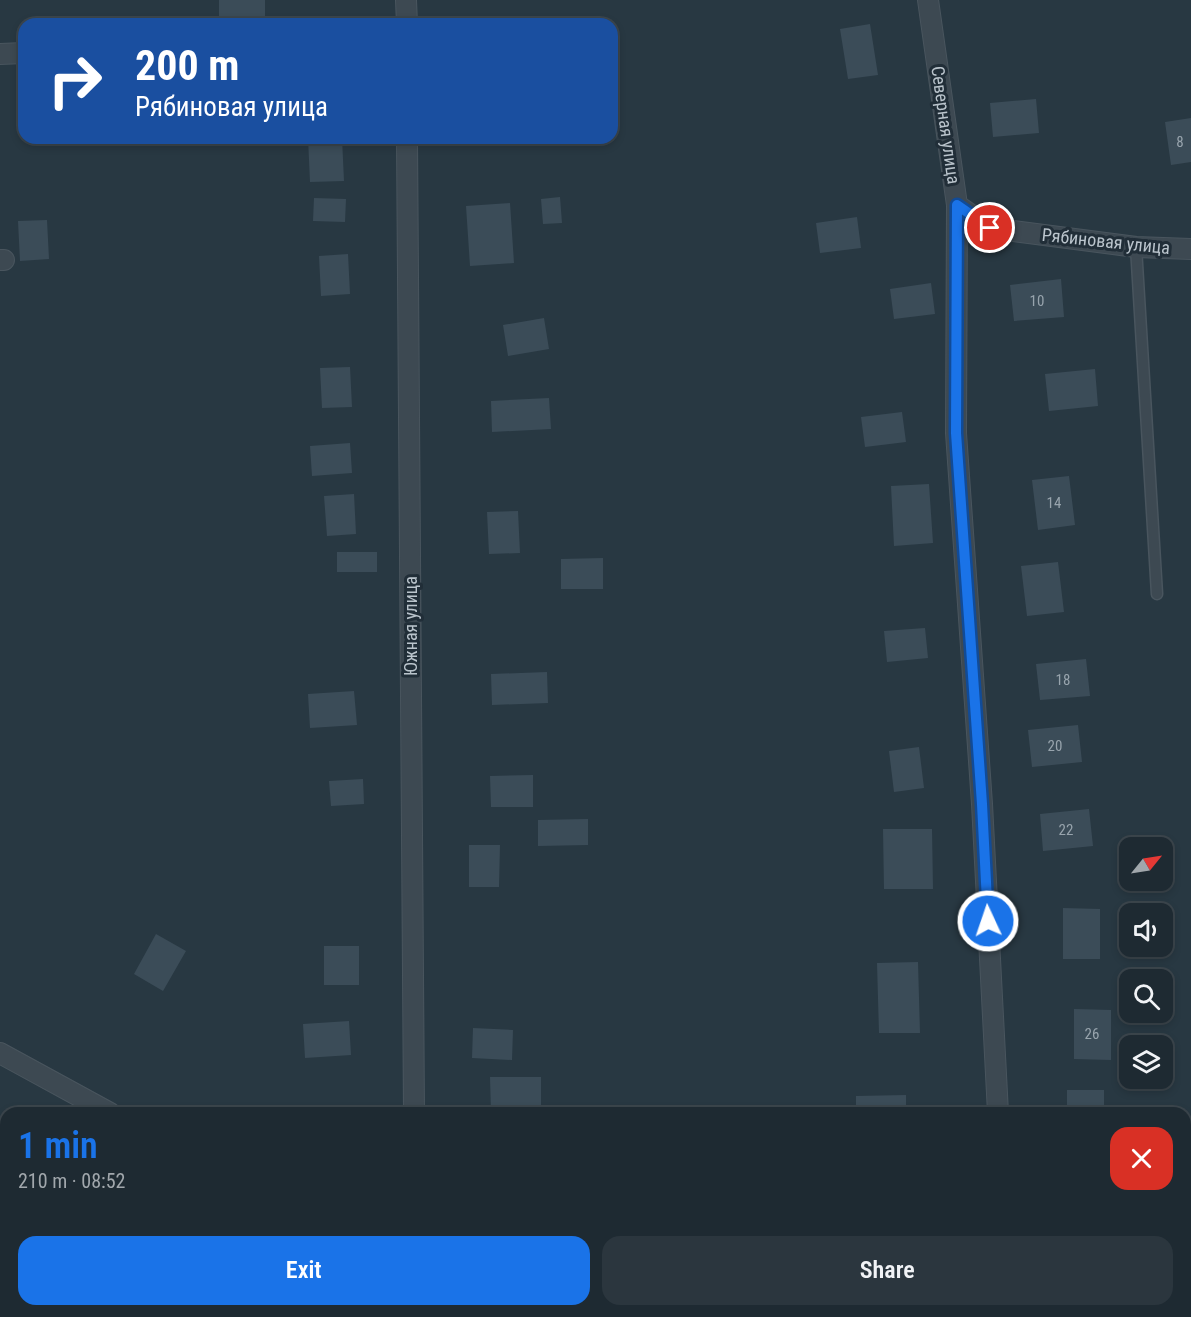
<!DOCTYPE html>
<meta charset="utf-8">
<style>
:root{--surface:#1e2a32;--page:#2b363e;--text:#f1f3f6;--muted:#a1a7ac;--line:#3c464d;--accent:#1a73e8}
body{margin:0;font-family:"Roboto Condensed",sans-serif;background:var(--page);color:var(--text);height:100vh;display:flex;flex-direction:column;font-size:22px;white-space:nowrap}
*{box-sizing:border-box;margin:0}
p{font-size:20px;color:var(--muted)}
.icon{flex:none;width:33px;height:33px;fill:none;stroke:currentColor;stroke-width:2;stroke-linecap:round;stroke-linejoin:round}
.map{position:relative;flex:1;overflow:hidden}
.details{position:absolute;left:0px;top:1107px;width:1191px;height:210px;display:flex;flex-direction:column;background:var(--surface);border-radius:18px 18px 0 0;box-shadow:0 3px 9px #0003,0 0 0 2px var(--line)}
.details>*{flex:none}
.guide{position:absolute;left:18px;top:18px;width:600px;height:126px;border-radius:18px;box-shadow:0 3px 9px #0003,0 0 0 2px var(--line);background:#1a4fa0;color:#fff;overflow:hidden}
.needle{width:39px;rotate:60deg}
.tools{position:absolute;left:1119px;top:837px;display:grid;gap:12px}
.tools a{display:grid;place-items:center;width:54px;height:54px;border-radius:12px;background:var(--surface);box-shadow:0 3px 9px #0003,0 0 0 2px var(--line);font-size:30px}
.pin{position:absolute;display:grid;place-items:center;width:51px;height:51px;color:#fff;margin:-26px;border:3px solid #fff;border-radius:50%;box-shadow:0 2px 6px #0007}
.me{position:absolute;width:66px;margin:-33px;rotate:357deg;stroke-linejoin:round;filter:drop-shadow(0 0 4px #0008)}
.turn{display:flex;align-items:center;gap:21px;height:126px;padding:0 18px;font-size:27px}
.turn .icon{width:78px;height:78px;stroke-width:2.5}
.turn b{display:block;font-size:42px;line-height:51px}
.round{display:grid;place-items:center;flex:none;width:63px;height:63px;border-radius:18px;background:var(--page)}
.overview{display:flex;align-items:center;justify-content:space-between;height:102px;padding:0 18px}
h1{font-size:36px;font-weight:600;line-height:45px;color:var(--accent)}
.action{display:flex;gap:12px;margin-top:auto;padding:12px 18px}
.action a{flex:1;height:69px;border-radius:18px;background:var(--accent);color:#fff;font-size:24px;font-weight:600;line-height:69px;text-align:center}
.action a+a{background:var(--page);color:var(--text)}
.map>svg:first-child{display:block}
.building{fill:#3b4c58}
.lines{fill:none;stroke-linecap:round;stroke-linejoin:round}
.service-casing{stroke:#49555e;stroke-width:13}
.minor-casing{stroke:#49555e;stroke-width:22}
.service{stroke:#3d4952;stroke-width:10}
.minor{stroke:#3d4952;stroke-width:20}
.route-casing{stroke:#114b97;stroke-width:15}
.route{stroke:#1a73e8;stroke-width:10}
.labels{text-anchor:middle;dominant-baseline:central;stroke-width:6;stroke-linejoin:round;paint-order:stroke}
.number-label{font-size:15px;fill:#98a4ad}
.street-label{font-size:18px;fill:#bac4cc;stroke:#212e38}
</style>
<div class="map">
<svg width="1191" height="1317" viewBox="0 0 1191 1317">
<rect width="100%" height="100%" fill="#283842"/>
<path class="building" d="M 219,0 L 265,0 L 265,24 L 219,24 Z
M 870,24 L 878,75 L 848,79 L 840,29 Z
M 1036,99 L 1039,133 L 993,137 L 990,103 Z
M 1191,118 L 1191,162 L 1171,165 L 1165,122 Z
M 308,138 L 342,138 L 344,181 L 310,182 Z
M 560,197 L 562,223 L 543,224 L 541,199 Z
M 314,198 L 346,199 L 345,222 L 313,221 Z
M 510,203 L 514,263 L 470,266 L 466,206 Z
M 857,217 L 861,248 L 820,253 L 816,223 Z
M 47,220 L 49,259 L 20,261 L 18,221 Z
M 348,254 L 350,294 L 321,296 L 319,256 Z
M 1061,279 L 1064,317 L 1014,321 L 1010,285 Z
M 931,283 L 935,314 L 894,319 L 890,289 Z
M 544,318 L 549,349 L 508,356 L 503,325 Z
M 350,367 L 352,407 L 322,408 L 320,368 Z
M 1095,369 L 1098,406 L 1049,411 L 1045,374 Z
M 549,398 L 551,429 L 492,432 L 491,401 Z
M 902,412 L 906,442 L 865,447 L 861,417 Z
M 350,443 L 352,473 L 312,476 L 310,446 Z
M 1069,476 L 1075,525 L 1038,530 L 1032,480 Z
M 929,484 L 933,543 L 894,546 L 891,486 Z
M 354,494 L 356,534 L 327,536 L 324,496 Z
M 518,511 L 520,553 L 489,554 L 487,512 Z
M 337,552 L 377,552 L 377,572 L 337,572 Z
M 603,558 L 603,589 L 561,589 L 561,559 Z
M 1058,562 L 1064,612 L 1027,616 L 1021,566 Z
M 925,628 L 928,658 L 887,662 L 884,631 Z
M 1086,659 L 1090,696 L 1040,700 L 1036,664 Z
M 547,672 L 548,703 L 492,705 L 491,674 Z
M 354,691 L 357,725 L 310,728 L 308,694 Z
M 1078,725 L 1082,762 L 1032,767 L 1028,730 Z
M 919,747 L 924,788 L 894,792 L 889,751 Z
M 533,775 L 533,807 L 491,807 L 490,776 Z
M 363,779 L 364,804 L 331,806 L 329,781 Z
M 1089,809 L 1093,846 L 1043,851 L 1040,814 Z
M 588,819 L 588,845 L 538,846 L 538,820 Z
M 883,829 L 932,829 L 933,889 L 884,889 Z
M 469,845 L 500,845 L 499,887 L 469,887 Z
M 1063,908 L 1100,909 L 1100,959 L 1063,959 Z
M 156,934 L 186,951 L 163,991 L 134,974 Z
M 324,946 L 359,946 L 359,985 L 324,985 Z
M 918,962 L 920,1033 L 879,1033 L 877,963 Z
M 1074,1009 L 1111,1010 L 1111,1060 L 1074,1059 Z
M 349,1021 L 351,1055 L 305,1058 L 303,1024 Z
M 473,1028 L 513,1030 L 512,1060 L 472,1058 Z
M 490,1077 L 541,1077 L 541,1113 L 491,1113 Z
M 1067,1090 L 1104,1090 L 1104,1113 L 1067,1113 Z
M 906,1095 L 906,1113 L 856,1113 L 856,1096 Z"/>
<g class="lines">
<g class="service-casing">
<path id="service" d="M 1136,247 L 1157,594"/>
</g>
<g class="minor-casing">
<path id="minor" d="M 406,0 L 407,24
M 928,0 L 957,205 L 956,433 L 982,804 L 998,1113
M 0,54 L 24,53
M 407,138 L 414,1113
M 957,205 L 990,228 L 1136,247 L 1191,249
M 0,260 L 4,260
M 0,1053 L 110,1113
M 532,1311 L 548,1317
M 1016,1311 L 1016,1317
M 1131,1317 L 1191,1312"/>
</g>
<use href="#service" class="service"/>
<use href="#minor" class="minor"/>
</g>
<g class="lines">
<g class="route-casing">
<path id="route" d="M 988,921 L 982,804 L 956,433 L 957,205 L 990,228"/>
</g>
<use href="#route" class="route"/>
</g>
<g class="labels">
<g class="number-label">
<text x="1180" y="142">8</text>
<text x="1037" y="301">10</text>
<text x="1054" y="503">14</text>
<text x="1063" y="680">18</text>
<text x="1055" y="746">20</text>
<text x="1066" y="830">22</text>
<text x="1092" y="1034">26</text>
</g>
<g class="street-label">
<text transform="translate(946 125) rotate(82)">Северная улица</text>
<text transform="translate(1106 241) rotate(6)">Рябиновая улица</text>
<text transform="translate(410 626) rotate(-90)">Южная улица</text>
</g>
</g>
</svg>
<div class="tools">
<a><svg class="needle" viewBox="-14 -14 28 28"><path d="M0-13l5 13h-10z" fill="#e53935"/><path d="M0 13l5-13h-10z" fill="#a1a7ac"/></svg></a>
<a><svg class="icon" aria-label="sound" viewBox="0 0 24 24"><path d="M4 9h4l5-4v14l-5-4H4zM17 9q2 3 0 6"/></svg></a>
<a><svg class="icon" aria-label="search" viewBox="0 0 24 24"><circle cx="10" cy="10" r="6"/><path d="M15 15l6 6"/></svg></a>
<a><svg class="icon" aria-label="layers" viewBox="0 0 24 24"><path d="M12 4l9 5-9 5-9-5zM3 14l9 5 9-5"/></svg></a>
</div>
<div class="pin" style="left:990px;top:228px;background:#d93025"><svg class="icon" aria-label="arrive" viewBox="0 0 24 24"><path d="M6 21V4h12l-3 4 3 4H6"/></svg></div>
<svg class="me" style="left:988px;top:921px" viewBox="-20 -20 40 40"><circle r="17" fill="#1a73e8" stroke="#fff" stroke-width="3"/><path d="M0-11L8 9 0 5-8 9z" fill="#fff"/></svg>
<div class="guide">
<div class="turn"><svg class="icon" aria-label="right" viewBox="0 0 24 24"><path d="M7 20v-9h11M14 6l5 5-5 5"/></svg><div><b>200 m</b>Рябиновая улица</div></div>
</div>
<section class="details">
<div class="overview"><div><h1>1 min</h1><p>210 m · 08:52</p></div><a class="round" style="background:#d93025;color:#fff"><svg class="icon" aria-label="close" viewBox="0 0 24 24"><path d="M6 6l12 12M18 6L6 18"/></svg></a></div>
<div class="action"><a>Exit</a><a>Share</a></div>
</section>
</div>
